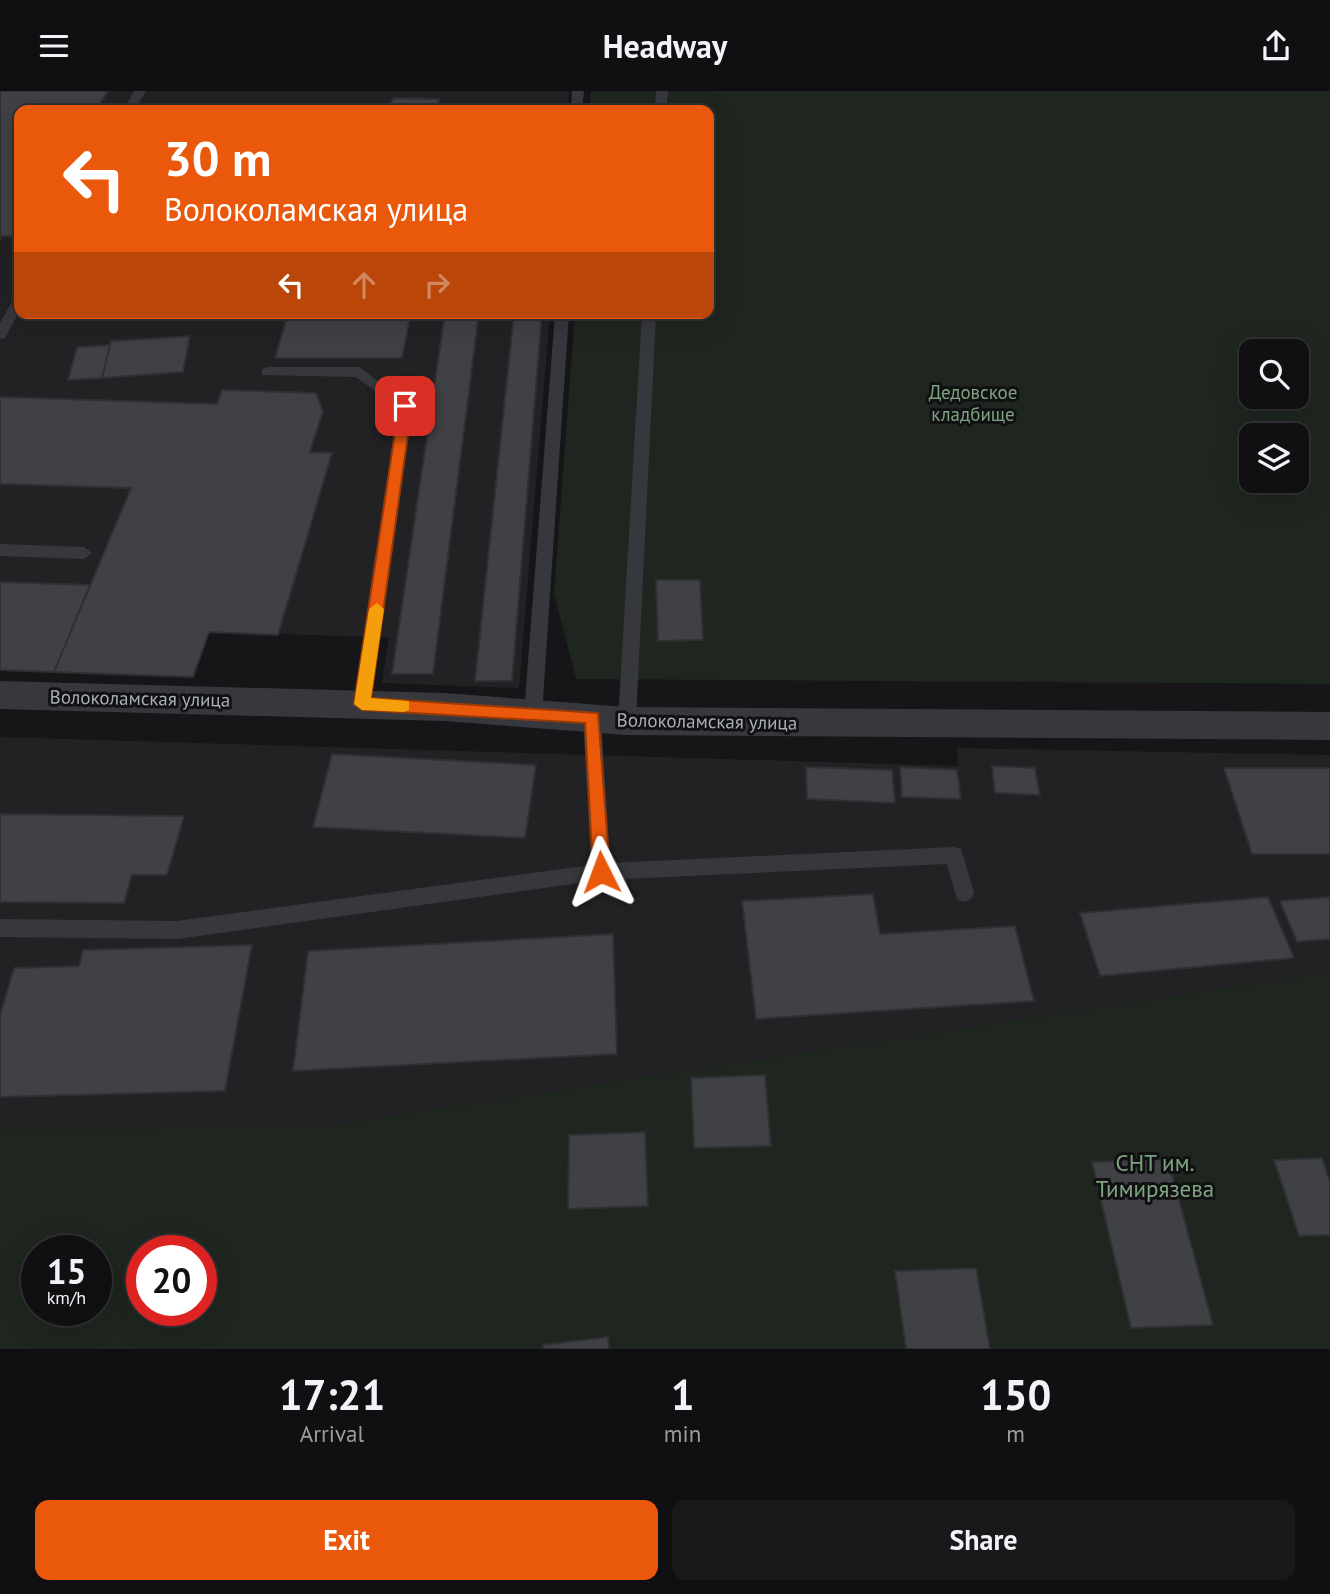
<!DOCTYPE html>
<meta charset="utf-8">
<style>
:root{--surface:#101012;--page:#19191b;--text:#f1f3f6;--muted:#9c9d9f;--line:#303032;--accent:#ea580c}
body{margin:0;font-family:"PT Sans",sans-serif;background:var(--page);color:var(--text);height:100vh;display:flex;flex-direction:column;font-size:26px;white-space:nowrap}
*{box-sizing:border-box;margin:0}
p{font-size:23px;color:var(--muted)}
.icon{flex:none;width:38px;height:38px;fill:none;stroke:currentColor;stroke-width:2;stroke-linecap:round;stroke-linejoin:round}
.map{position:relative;height:1258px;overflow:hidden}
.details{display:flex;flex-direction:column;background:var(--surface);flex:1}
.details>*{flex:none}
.top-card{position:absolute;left:14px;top:14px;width:700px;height:214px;border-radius:14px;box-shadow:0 7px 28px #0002,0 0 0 2px var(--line);background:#ea580c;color:#fff;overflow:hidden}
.tools{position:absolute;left:1239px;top:248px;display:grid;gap:14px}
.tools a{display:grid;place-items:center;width:70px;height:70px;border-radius:14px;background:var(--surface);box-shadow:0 7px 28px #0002,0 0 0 2px var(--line);font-size:35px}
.speed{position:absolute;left:21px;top:1144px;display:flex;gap:14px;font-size:35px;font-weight:700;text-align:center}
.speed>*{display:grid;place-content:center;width:91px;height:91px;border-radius:50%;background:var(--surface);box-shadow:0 7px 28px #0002,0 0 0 2px var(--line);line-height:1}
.speed small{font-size:18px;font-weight:400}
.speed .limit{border:10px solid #d22;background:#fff;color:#111}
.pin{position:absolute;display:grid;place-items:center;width:60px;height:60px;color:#fff;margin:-30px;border-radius:14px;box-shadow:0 4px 10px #0006}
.me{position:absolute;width:77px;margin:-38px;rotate:357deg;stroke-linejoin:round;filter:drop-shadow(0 0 5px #0008)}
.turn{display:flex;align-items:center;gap:24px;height:147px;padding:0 35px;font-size:32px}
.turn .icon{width:91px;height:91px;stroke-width:2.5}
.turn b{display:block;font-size:49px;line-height:60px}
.lanes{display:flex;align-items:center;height:66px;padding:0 35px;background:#0003;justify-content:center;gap:35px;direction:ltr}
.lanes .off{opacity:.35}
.eta{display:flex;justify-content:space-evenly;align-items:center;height:119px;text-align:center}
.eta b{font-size:42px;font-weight:700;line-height:49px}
.button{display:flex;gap:14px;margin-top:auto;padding:14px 35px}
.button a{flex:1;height:80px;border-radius:14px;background:var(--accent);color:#fff;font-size:28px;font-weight:700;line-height:80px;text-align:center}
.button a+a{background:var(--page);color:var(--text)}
header{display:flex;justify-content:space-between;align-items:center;height:91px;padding:0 35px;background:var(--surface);font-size:32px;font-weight:700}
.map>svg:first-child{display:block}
.built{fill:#222225}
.green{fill:#1e261f;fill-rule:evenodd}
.building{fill:#404145;stroke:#303034;stroke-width:2}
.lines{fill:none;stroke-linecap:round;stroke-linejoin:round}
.service{fill:#37383d;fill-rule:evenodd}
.minor{fill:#37383d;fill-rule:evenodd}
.route{fill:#ea580c;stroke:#983908;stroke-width:2}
.slow{fill:#f59e0b}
.labels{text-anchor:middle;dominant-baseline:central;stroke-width:6;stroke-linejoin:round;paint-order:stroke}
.park-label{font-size:19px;fill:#7fa381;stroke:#111113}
.street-label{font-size:19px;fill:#a8adb8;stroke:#111113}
.near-park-label{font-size:23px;fill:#7fa381;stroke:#111113}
</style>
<header><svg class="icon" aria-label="menu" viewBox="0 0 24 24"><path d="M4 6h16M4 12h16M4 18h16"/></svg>Headway<svg class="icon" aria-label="share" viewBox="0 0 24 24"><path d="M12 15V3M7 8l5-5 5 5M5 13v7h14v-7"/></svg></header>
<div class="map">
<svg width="1330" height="1258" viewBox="0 0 1330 1258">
<rect width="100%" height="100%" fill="#161618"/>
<path class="built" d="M 0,0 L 569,0 L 567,19 L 19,19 L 19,222 L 550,222 L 519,597 L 382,592 L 389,546 L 373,546 L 209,541 L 193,586 L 0,579 Z
M 0,646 L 958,675 L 957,657 L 1330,664 L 1330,881 L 320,1036 L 0,1038 Z"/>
<path class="green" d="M 591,0 L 1330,0 L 1330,593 L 576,588 L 554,502 L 575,222 L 709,222 L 709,19 L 589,19 ZM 1251,261 L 1297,261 L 1297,306 L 1251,306 ZM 1251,345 L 1297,345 L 1297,390 L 1251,390 Z
M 1330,881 L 1330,1258 L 0,1258 L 0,1038 L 320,1036 ZM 37,1160 L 96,1160 L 96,1220 L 37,1220 ZM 142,1160 L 201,1160 L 201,1220 L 142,1220 Z"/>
<path class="building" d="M 0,0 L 108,0 L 96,19 L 19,19 L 19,146 L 2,145 L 0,149 Z
M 393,7 L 439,8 L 436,19 L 388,19 Z
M 288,222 L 411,222 L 402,267 L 275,267 Z
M 445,222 L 479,222 L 433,583 L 392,583 Z
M 514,222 L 542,222 L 512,590 L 475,590 Z
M 190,245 L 183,281 L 102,287 L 111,250 Z
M 110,254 L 102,287 L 68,289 L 77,256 Z
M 222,299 L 316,302 L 323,320 L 310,361 L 332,362 L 278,544 L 209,541 L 193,586 L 54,581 L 131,397 L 0,393 L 0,306 L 217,313 Z
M 656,489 L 700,489 L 703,549 L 658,550 Z
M 0,491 L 90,494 L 54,581 L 0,579 Z
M 332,663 L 536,674 L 525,747 L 313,736 Z
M 992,675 L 1035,677 L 1040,704 L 995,702 Z
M 806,676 L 892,679 L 895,712 L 807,708 Z
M 900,676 L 957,679 L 961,708 L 902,706 Z
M 1224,677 L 1330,677 L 1330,763 L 1252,763 Z
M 0,723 L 184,725 L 167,784 L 132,784 L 124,812 L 0,811 Z
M 873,803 L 880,843 L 1015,835 L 1034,910 L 756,928 L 742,810 Z
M 1268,806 L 1294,867 L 1100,885 L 1080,822 Z
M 1330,806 L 1330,848 L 1297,851 L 1280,810 Z
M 613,843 L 617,963 L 293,980 L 308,860 Z
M 252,854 L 225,1000 L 0,1006 L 0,924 L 14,877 L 79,875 L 83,859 Z
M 765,984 L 771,1055 L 694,1057 L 691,987 Z
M 645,1041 L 648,1115 L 568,1118 L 569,1044 Z
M 1322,1067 L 1330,1091 L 1330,1144 L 1299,1145 L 1274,1069 Z
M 1168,1068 L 1213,1234 L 1131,1237 L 1092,1071 Z
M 976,1177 L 990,1258 L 906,1258 L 895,1180 Z
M 608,1246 L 609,1258 L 543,1258 L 543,1254 Z"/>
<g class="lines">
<path class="service" d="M 134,0 L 146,0 L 134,19 L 124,19 Z
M 572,0 L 584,0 L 582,19 L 571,19 Z
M 656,0 L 668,0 L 666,19 L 655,19 Z
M 19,206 L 19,221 L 5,247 L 0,248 L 0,232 L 14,207 Z
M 555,222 L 569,222 L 542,622 L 539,627 L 527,627 L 524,622 Z
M 642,222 L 656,222 L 636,630 L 633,635 L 621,635 L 618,630 Z
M 267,276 L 359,276 L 412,315 L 371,613 L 368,618 L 356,618 L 353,613 L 398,317 L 356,286 L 262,284 L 262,278 Z
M 0,453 L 84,456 L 92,462 L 84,468 L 0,465 Z
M 592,619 L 598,621 L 601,626 L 610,772 L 954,756 L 961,758 L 963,764 L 974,802 L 971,808 L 964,811 L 957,808 L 947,773 L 601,789 L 177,848 L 0,846 L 0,828 L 177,830 L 591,774 L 583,626 L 586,621 Z"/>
<path class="minor" d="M 0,590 L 444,602 L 627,616 L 1330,621 L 1330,649 L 627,644 L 444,630 L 0,618 Z"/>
</g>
<path class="route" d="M 405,310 L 412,315 L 371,607 L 598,622 L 610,781 L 607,786 L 601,789 L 593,781 L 585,632 L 362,619 L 354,613 L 399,315 Z"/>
<path class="slow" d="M 377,512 L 384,518 L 371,607 L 409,610 L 409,619 L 404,621 L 362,619 L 354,613 L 369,518 Z"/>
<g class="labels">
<g class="park-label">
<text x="973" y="301">Дедовское<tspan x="973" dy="22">кладбище</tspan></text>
</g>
<g class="street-label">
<text transform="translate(140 607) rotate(1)">Волоколамская улица</text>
<text transform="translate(707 630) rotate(1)">Волоколамская улица</text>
</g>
<g class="near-park-label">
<text x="1155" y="1071">СНТ им.<tspan x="1155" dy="26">Тимирязева</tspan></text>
</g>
</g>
</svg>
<div class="tools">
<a><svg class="icon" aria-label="search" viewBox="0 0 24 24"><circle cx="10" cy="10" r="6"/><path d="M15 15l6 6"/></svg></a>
<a><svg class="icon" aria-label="layers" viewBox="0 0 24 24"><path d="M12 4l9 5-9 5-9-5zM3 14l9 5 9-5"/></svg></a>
</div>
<div class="speed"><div>15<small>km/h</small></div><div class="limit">20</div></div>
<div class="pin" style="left:405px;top:315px;background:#d93025"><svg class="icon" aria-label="arrive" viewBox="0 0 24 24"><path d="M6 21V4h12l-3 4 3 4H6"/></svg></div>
<svg class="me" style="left:601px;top:781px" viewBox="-20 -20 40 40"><path d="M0-17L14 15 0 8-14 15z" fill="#ea580c" stroke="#fff" stroke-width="4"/></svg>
<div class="top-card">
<div class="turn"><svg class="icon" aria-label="left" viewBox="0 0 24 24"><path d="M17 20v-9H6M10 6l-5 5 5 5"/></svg><div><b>30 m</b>Волоколамская улица</div></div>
<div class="lanes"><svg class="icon" aria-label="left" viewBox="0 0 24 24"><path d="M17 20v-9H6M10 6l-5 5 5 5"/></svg><svg class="icon off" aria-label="ahead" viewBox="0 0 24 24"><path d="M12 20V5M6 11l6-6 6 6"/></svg><svg class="icon off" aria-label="right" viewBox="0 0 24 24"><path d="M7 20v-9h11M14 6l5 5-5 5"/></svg></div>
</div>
</div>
<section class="details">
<div class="eta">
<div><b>17:21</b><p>Arrival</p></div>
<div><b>1</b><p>min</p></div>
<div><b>150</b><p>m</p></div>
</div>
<div class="button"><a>Exit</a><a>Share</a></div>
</section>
